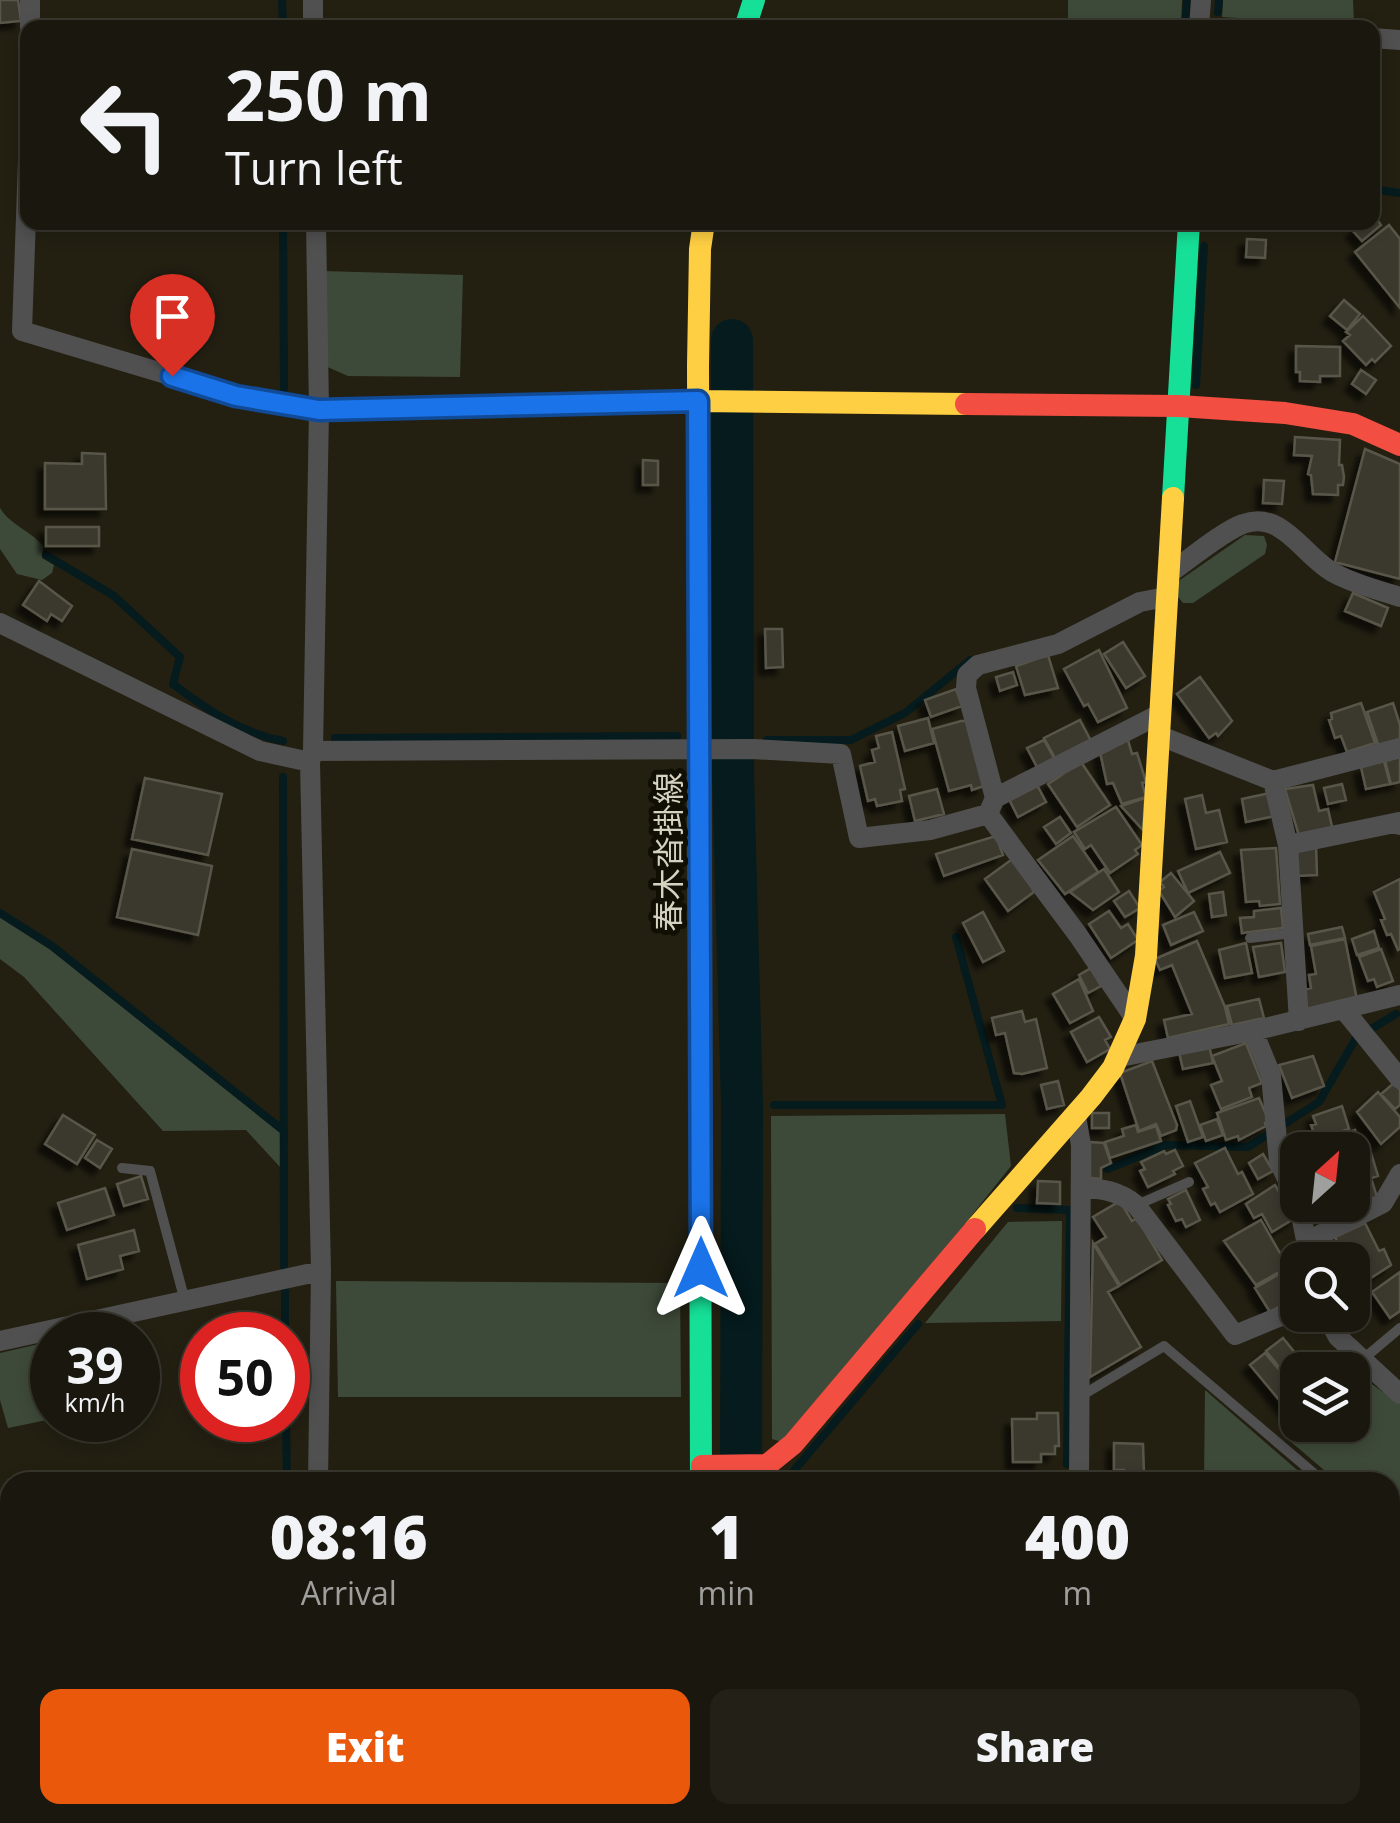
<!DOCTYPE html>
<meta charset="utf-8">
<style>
:root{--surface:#1a180e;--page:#232117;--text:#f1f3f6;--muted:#9fa09e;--line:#38372e;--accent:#ea580c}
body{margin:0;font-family:"Open Sans","Noto Sans JP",sans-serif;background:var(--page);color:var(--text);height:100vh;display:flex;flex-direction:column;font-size:38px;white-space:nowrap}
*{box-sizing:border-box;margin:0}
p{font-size:32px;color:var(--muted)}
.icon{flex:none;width:55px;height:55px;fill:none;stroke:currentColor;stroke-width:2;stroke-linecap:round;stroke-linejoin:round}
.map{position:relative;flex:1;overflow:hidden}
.panel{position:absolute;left:0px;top:1472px;width:1400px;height:352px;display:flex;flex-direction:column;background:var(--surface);border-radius:30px 30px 0 0;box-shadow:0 5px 15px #0003,0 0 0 2px var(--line)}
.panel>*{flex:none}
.banner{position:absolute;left:20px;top:20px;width:1360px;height:210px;border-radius:20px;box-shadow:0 5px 15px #0003,0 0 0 2px var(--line);background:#1a180e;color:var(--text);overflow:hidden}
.needle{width:65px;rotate:27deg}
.controls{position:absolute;left:1280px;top:1132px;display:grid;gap:20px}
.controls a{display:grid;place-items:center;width:90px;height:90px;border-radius:20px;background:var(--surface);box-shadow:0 5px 15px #0003,0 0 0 2px var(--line);font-size:50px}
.speed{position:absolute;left:30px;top:1312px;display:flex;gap:20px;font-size:50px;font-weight:700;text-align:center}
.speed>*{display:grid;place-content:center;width:130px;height:130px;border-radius:50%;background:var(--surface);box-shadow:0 5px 15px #0003,0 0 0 2px var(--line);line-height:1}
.speed small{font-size:25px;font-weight:400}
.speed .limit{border:15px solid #d22;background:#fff;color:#111}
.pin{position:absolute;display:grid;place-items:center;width:85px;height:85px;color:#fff;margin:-102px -42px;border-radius:50% 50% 50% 0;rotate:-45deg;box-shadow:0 0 10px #0007}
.pin .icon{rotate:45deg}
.me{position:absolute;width:110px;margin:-55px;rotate:0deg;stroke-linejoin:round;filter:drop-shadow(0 0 8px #0008)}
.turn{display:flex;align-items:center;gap:35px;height:210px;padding:0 40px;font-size:45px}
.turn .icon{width:130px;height:130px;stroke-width:2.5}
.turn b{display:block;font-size:70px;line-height:85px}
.eta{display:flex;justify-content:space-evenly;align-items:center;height:170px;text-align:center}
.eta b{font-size:60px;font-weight:800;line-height:70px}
.action{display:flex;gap:20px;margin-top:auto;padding:20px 40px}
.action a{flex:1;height:115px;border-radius:20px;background:var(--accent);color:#fff;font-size:40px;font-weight:800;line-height:115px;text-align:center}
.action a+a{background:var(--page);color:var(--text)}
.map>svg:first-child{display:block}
.green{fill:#3e4a39}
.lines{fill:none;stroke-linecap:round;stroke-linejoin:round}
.stream{stroke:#051b1d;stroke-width:8}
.river{stroke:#051b1d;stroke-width:42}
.building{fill:#3b382d;stroke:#59564a;stroke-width:2.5;filter:url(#shadow)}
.lane{stroke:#515050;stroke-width:10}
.street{stroke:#515050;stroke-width:20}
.fast{stroke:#16e098;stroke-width:22}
.slow{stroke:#ffcf43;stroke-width:22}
.jam{stroke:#f24e42;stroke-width:22}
.route-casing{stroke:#114b97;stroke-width:25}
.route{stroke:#1a73e8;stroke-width:18}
.labels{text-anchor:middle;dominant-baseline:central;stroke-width:10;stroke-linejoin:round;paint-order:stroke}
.street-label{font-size:32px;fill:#d5d2c2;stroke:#110e04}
</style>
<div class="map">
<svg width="1400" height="1823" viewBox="0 0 1400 1823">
<defs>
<filter id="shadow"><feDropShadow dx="-7" dy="7" stdDeviation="2.5" flood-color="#0009"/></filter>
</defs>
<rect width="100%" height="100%" fill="#232012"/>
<path class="green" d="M 1068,0 L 1182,0 L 1181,27 L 1068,27 Z
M 1223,0 L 1353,0 L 1354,25 L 1222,17 Z
M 322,271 L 463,275 L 460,377 L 348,376 L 323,365 Z
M 0,508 C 10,525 30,530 43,546 L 42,558 L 54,565 L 52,573 L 42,580 L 17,574 L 0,549 Z
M 1245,535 L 1264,536 L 1267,545 L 1265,554 L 1193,603 L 1183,603 L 1174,592 L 1180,580 Z
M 0,917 L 50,949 L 281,1133 L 280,1167 L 246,1130 L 163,1131 L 24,977 L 0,959 Z
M 1005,1114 L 1011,1166 L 926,1273 L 782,1442 L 772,1439 L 771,1116 Z
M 1062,1221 L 1061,1321 L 925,1323 L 1008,1222 Z
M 336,1281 L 680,1283 L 681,1397 L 338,1397 Z
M 52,1341 L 52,1419 L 8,1428 L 0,1400 L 0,1353 Z
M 1359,1375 L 1400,1404 L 1400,1512 L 1390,1547 L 1390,1482 L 1338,1482 L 1283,1435 L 1297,1423 L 1352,1425 L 1353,1380 Z
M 1205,1390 L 1311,1482 L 1204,1482 Z
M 10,1496 L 10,1599 L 0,1602 L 0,1498 Z
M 1390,1683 L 1400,1691 L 1400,1823 L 1206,1823 L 1216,1815 L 1390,1815 Z"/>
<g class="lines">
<path class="stream" d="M 282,0 L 283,28
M 1218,12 L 1219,0
M 1185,28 L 1187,0
M 1372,189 L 1400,193
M 283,222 L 284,388
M 1196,385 L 1204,246
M 46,555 L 114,596 L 180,657 L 173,684 C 206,709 241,733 283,741
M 717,736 L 748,736
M 335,738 L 677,736
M 767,740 L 851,740 L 905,713 L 970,660
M 283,777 L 284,1266
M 0,913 L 52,946 L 284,1131
M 1371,1029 L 1396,1014
M 774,1105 L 1002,1105 L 956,937
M 1286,1123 L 1319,1102 L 1356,1038
M 1108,1169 L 1166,1145 L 1248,1147 L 1267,1135
M 1017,1208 L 1070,1210 L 1067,1464
M 285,1291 L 285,1335
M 286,1420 L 287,1482
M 786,1480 L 918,1324
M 0,1624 L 10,1621
M 290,1815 L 290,1820
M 1062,1823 L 1062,1815"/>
<path class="river" d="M 732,340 L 733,774 L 742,1106 L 741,1482"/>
</g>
<path class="building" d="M 0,0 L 18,0 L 21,21 L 0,23 Z
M 1373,214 L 1381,225 L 1362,241 L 1353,231 L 1363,222 L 1372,222 Z
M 1389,225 L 1400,239 L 1400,308 L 1355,252 Z
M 1247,239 L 1266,240 L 1265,258 L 1246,257 Z
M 1344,300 L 1360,314 L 1347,330 L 1330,316 Z
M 1363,316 L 1391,346 L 1375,362 L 1372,359 L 1366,365 L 1343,341 L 1350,335 L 1346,332 Z
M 1296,346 L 1340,347 L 1340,376 L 1320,376 L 1320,382 L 1300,381 L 1300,372 L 1296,372 Z
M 1361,370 L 1376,380 L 1366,394 L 1352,384 Z
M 1295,437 L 1340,440 L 1339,465 L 1342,465 L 1344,477 L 1343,485 L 1338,485 L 1338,495 L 1313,494 L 1311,475 L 1308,474 L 1312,456 L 1294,455 Z
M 1365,449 L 1400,464 L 1400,579 L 1335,562 Z
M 82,453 L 105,454 L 106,509 L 45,509 L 45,463 L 82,464 Z
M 643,460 L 658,461 L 658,485 L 643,485 Z
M 1264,480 L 1284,481 L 1282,504 L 1263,503 Z
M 46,527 L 99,527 L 99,546 L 46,546 Z
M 39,581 L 72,606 L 62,621 L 51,614 L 47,621 L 23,605 Z
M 1353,593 L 1388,608 L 1381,626 L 1345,611 Z
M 765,629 L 782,629 L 783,667 L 766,668 Z
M 1123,642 L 1145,676 L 1126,688 L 1104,654 Z
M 1099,650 L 1127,708 L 1098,722 L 1088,704 L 1084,706 L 1064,669 Z
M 1048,655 L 1058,688 L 1025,695 L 1016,666 Z
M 1013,672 L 1017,685 L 1000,691 L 996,677 Z
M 1200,677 L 1232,721 L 1218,736 L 1216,733 L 1209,738 L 1177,694 Z
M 956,689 L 962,706 L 931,717 L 925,700 Z
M 1361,703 L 1375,743 L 1347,752 L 1341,736 L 1335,738 L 1329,720 L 1332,719 L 1331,713 Z
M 1393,703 L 1400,725 L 1400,740 L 1379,747 L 1367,712 Z
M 928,718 L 934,743 L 905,751 L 898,726 Z
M 1080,720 L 1091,741 L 1055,758 L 1044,738 Z
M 961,721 L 967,721 L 984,786 L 972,790 L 971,785 L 949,791 L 932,729 Z
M 892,732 L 905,789 L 900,790 L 902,801 L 877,806 L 875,799 L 868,801 L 860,766 L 875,762 L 872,750 L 879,748 L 876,736 Z
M 1044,740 L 1054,758 L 1037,767 L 1027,748 Z
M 1128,740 L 1132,754 L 1137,753 L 1146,782 L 1142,783 L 1146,797 L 1122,804 L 1113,783 L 1107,784 L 1100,752 Z
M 1400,757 L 1400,782 L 1391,784 L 1385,761 Z
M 1384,761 L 1390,784 L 1366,789 L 1361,767 Z
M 1081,762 L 1110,805 L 1077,827 L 1048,784 Z
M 145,778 L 222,794 L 208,855 L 132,839 Z
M 1342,784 L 1346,800 L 1328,804 L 1324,788 Z
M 1037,785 L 1046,802 L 1018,817 L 1009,799 Z
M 1313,785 L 1319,811 L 1328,809 L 1333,831 L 1300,839 L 1285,789 Z
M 937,789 L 944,814 L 915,821 L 909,796 Z
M 1270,793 L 1275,816 L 1246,822 L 1242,799 Z
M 1202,795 L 1206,813 L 1219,810 L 1227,842 L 1196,849 L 1185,799 Z
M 1145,798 L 1143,830 L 1121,806 Z
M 1116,807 L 1142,845 L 1135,850 L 1138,854 L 1110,873 L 1091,845 L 1085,849 L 1074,832 Z
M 1060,817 L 1071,833 L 1056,844 L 1044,827 Z
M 996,836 L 1003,855 L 944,876 L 936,854 Z
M 1073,836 L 1098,872 L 1065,894 L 1038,860 Z
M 1316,844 L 1317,875 L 1296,876 L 1295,849 Z
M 1276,848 L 1280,904 L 1260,906 L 1259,901 L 1246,902 L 1241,850 Z
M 132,849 L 212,866 L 198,935 L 117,917 Z
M 1220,852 L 1230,873 L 1188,893 L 1178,871 Z
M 1015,857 L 1034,892 L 1008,911 L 985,879 Z
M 1104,869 L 1119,892 L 1093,910 L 1070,892 Z
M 1171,873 L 1194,901 L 1175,917 L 1159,891 L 1164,887 L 1160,882 Z
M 1400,879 L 1400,949 L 1398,950 L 1391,934 L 1387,935 L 1381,920 L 1385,919 L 1374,892 Z
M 1129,891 L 1140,908 L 1125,917 L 1114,901 Z
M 1223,892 L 1226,915 L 1212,917 L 1209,894 Z
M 1281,908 L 1283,928 L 1242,933 L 1240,918 L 1254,917 L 1254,911 Z
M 1109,911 L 1121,928 L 1128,924 L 1138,940 L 1111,958 L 1089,924 Z
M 983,912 L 1004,951 L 983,962 L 963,923 Z
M 1194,912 L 1203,931 L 1171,945 L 1163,925 Z
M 1342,927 L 1345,938 L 1310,945 L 1308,934 Z
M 1374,931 L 1379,948 L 1357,955 L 1352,939 Z
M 1345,939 L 1357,1000 L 1306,1010 L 1302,990 L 1311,988 L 1309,975 L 1316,974 L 1311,946 Z
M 1197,941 L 1225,1007 L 1229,1024 L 1168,1038 L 1164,1020 L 1192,1014 L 1172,965 L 1160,970 L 1155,959 Z
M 1246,943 L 1252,973 L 1225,978 L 1219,950 Z
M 1281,943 L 1285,972 L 1259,977 L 1253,947 Z
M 1381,949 L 1393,981 L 1377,987 L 1374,979 L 1368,981 L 1359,957 Z
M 1091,968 L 1101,986 L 1088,993 L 1079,975 Z
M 1079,979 L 1093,1011 L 1070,1023 L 1053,994 Z
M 1259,999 L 1264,1018 L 1232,1025 L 1227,1006 Z
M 1022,1011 L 1025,1022 L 1036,1019 L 1047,1068 L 1022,1074 L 1014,1073 L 1005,1033 L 996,1035 L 992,1018 Z
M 1099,1017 L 1111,1037 L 1105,1040 L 1110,1049 L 1087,1062 L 1071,1032 Z
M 1246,1043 L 1262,1083 L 1249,1088 L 1252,1097 L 1221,1109 L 1211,1085 L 1222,1081 L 1212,1056 Z
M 1209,1045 L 1213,1063 L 1183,1069 L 1179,1052 Z
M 1313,1056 L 1324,1086 L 1292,1098 L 1279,1065 Z
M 1152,1061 L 1177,1125 L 1176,1130 L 1161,1136 L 1156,1124 L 1139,1131 L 1120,1073 Z
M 1058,1081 L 1064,1105 L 1047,1109 L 1041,1085 Z
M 1394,1083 L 1400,1090 L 1400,1105 L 1395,1109 L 1381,1094 Z
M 1378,1092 L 1400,1117 L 1400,1127 L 1381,1144 L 1357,1112 Z
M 1259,1098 L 1269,1121 L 1265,1123 L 1266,1126 L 1239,1140 L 1238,1136 L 1226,1140 L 1217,1113 Z
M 1190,1101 L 1203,1137 L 1188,1142 L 1176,1106 Z
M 1342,1106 L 1349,1129 L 1316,1139 L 1311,1125 L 1316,1124 L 1313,1116 Z
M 1092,1113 L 1109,1113 L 1109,1128 L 1092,1128 Z
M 63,1115 L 95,1135 L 77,1164 L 45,1144 Z
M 1217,1119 L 1223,1135 L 1206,1141 L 1200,1125 Z
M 1136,1125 L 1138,1132 L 1156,1126 L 1161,1141 L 1110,1158 L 1105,1142 L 1124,1136 L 1122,1129 Z
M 1355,1130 L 1362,1153 L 1352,1156 L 1352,1150 L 1322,1150 L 1321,1145 L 1332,1137 Z
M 97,1140 L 112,1149 L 100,1168 L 85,1158 Z
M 1090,1142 L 1104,1143 L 1111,1163 L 1101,1168 L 1101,1179 L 1090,1178 Z
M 1225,1148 L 1238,1174 L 1242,1172 L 1253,1194 L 1220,1212 L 1215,1203 L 1211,1205 L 1203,1189 L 1208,1187 L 1195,1163 Z
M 1175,1150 L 1183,1166 L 1173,1171 L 1175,1174 L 1148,1187 L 1140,1171 L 1145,1169 L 1141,1162 L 1164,1151 L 1166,1154 Z
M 1371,1153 L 1378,1176 L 1356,1183 L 1352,1181 L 1352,1159 Z
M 1263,1154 L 1273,1171 L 1258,1179 L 1249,1163 Z
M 141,1176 L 148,1199 L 124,1206 L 117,1184 Z
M 1038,1181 L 1060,1182 L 1060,1204 L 1037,1203 Z
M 1372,1181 L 1377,1197 L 1345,1208 L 1346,1211 L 1333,1215 L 1330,1205 L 1352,1205 L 1352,1187 Z
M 1275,1185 L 1295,1218 L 1272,1232 L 1262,1214 L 1254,1218 L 1246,1204 Z
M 105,1188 L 114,1215 L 67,1230 L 58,1203 Z
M 1186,1190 L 1200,1220 L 1186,1227 L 1182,1219 L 1176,1221 L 1168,1205 L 1171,1204 L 1168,1199 Z
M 1120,1201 L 1132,1221 L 1137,1218 L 1162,1260 L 1120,1285 L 1095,1244 L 1106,1237 L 1093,1217 Z
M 1261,1220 L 1288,1267 L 1256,1285 L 1224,1241 Z
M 1365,1223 L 1379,1251 L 1384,1249 L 1391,1265 L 1371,1278 L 1366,1267 L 1356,1272 L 1352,1260 L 1346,1260 L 1335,1237 Z
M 134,1230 L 139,1251 L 120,1256 L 123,1269 L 87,1279 L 78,1245 Z
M 1093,1243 L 1119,1286 L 1108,1292 L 1141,1347 L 1090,1377 Z
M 1288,1269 L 1292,1276 L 1297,1273 L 1298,1296 L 1270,1312 L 1255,1288 Z
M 1400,1272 L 1400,1311 L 1390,1318 L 1372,1292 Z
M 1283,1338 L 1309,1370 L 1298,1370 L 1298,1390 L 1266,1351 Z
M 1265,1353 L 1298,1392 L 1298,1417 L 1295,1419 L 1250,1365 Z
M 1037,1413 L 1058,1413 L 1059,1446 L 1055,1446 L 1055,1454 L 1041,1454 L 1041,1462 L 1013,1462 L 1012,1419 L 1037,1419 Z
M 1114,1443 L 1143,1444 L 1144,1474 L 1124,1474 L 1124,1470 L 1114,1470 Z"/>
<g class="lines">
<path class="lane" d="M 1250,938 L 1292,933
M 122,1168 L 150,1171 L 185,1301
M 1137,1205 L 1189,1182
M 1362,1360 L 1400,1328
M 1081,1396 L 1164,1346 L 1324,1482"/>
<path class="street" d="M 313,0 L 313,28
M 30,28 L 30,0
M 1199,28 L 1201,0
M 1372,38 L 1400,40
M 28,160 L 22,331 L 236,395 L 319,410
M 316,222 L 319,410 L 313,751 L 310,762 L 321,1271 L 318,1482
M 1171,572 C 1190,559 1223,531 1243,524 C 1282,509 1304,557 1334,573 C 1354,584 1378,590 1400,597
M 0,623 L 260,751 L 310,762
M 1158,735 L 1273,781 L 1400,748
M 313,751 L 753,749 L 841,754 L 859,838 L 930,830 L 988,814 L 995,798 L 1160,714
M 1273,781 L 1288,845 L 1299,1021
M 995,798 L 966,688 L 967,675 L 978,665 L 1058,644 L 1140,602 L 1166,597
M 988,814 L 1078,935 L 1135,1019
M 1288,845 L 1399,822 L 1400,825
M 1345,1011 L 1400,1079
M 1253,1031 L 1271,1075 L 1279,1162 L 1298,1201
M 1120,1057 L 1253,1031 L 1400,995
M 1076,1116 L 1081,1145 L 1079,1482
M 1081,1187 C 1103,1189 1119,1191 1136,1205 L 1235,1335 L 1298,1309
M 1299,1205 L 1310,1260
M 1306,1242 L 1383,1203 L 1400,1174
M 1326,1315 L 1338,1337 L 1400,1394
M 0,1341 L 321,1271
M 1390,1657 L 1400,1678
M 323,1815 L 323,1823
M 764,1823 L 765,1815
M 1075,1823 L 1075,1815"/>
<path class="fast" d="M 745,28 L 754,0
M 1173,498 L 1189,222
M 699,764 L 701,1482
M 694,1815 L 694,1823"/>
<path class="slow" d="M 319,410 L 698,401 L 966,404
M 699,764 L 698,366 L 700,249 L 704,222
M 975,1229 L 1091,1097 L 1113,1068 L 1135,1019 L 1146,956 L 1173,498
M 522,1823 L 565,1815"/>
<path class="jam" d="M 966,404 L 1179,406 L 1285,413 L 1353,424 L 1400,445
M 702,1466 L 767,1465 L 793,1444 L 975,1229"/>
</g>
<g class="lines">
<g class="route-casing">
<path id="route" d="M 172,376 L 236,396 L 319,410 L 698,401 L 701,1268"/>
</g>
<use href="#route" class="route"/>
</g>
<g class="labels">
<g class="street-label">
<text transform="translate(667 852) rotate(-90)">春木沓掛線</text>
</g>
</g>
</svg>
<div class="controls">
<a><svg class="needle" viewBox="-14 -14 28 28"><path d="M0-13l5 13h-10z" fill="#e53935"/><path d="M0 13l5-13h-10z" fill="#9fa09e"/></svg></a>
<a><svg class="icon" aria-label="search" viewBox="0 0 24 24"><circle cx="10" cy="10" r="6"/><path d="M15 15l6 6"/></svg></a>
<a><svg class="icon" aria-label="layers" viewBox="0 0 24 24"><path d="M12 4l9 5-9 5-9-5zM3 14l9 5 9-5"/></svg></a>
</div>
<div class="speed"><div>39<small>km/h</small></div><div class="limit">50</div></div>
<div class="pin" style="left:172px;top:376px;background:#d93025"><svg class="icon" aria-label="arrive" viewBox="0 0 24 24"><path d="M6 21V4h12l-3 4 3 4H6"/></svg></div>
<svg class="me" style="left:701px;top:1268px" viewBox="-20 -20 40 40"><path d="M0-17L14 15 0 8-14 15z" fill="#1a73e8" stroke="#fff" stroke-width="4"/></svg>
<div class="banner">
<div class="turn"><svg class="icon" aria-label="left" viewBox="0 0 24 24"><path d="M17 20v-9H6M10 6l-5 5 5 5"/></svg><div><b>250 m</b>Turn left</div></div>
</div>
<section class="panel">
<div class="eta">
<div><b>08:16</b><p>Arrival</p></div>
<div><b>1</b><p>min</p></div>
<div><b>400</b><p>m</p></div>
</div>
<div class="action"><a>Exit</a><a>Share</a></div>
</section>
</div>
